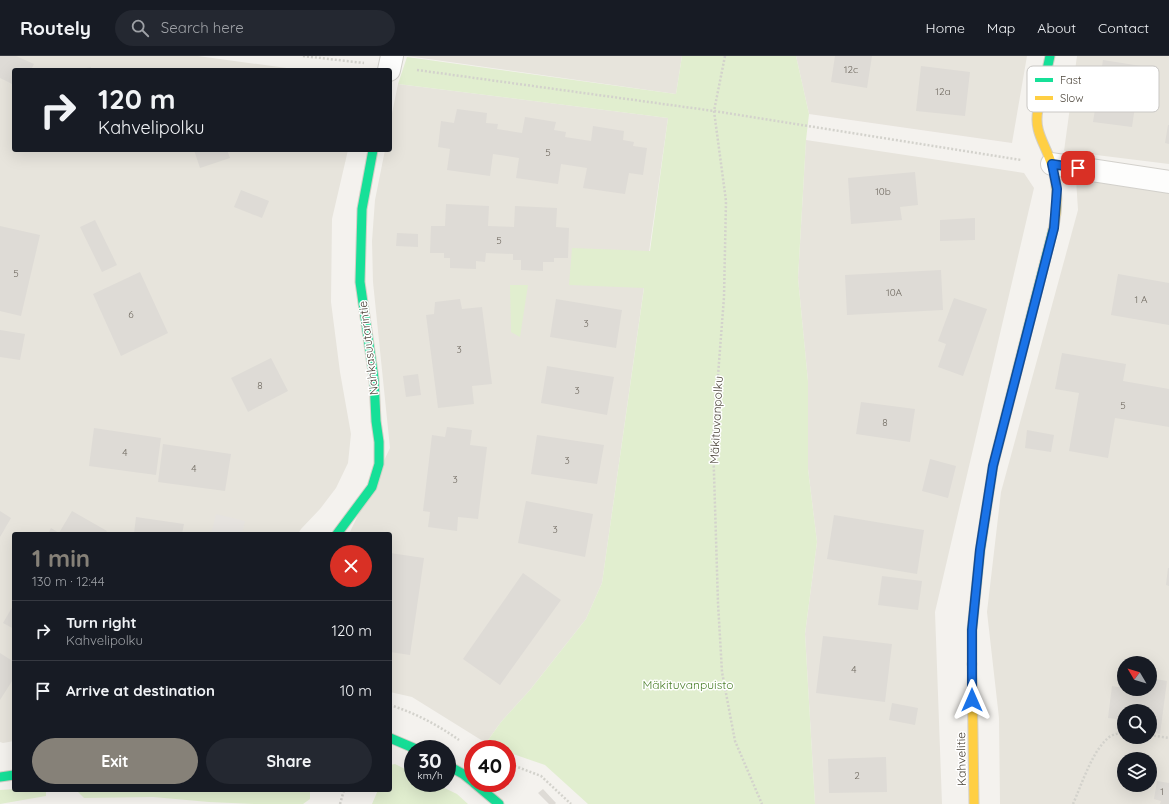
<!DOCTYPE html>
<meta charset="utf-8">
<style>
:root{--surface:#171b24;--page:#242831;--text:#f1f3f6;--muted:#9ea1a6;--line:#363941;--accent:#868178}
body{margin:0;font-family:Quicksand,sans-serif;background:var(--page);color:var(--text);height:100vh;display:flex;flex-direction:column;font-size:15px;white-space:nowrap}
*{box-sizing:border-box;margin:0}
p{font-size:13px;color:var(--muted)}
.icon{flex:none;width:22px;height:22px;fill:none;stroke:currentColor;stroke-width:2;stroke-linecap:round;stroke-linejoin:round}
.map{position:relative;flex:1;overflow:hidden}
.details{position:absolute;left:12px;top:476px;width:380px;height:260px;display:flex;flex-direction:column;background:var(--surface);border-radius:4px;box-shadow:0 4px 16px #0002}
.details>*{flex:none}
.banner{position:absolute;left:12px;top:12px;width:380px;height:84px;border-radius:4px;box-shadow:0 4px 16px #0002;background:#171b24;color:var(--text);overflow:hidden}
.needle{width:26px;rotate:308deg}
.controls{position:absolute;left:1117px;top:600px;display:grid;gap:8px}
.controls a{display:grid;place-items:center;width:40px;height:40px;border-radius:50%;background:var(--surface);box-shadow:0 4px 16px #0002;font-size:20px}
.speed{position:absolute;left:404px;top:684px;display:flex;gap:8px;font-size:20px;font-weight:700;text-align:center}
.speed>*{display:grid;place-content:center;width:52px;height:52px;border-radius:50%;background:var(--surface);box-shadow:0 4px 16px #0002;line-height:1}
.speed small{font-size:10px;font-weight:400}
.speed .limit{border:6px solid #d22;background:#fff;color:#111}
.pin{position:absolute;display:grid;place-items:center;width:34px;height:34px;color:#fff;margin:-17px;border-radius:8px;box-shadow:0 2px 6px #0006}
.me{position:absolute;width:44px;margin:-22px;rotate:0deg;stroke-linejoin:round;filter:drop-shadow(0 0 3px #0008)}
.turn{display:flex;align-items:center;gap:14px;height:84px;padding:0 20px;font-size:18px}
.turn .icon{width:52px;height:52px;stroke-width:2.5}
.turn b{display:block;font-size:28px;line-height:34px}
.round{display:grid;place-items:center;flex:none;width:42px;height:42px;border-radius:21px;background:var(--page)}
.head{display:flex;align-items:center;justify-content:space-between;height:68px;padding:0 20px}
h1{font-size:24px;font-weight:800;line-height:30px;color:var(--accent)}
.button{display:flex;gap:8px;margin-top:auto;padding:8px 20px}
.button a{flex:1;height:46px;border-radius:24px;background:var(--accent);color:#fff;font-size:16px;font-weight:800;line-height:46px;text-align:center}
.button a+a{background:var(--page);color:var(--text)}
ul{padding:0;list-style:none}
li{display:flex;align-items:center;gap:12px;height:60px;padding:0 20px;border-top:1px solid var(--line)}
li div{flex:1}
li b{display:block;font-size:15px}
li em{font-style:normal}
header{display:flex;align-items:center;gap:24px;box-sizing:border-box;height:56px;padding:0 20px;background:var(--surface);border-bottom:1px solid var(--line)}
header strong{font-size:19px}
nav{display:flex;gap:22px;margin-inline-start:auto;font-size:14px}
.search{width:280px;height:36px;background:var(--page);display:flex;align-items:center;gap:10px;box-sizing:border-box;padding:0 14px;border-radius:22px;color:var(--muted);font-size:15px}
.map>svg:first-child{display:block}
.residential{fill:#e7e4dc;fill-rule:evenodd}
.green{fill:#e1eecf}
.parking{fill:#e6e3df}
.building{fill:#dedbd6}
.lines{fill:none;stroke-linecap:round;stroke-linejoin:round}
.street-casing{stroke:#d2d0cb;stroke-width:24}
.fast-casing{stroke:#d3cfc5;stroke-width:11}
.slow-casing{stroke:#d3cfc5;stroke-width:11}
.path{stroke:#d3d2cc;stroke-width:2.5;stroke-dasharray:2 2;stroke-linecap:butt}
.street{stroke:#fdfdfc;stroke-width:22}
.fast{stroke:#16e098;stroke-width:9}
.slow{stroke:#ffcf43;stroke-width:9}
.route-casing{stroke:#114b97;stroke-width:10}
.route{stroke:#1a73e8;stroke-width:7}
.labels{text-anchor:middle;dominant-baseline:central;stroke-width:3;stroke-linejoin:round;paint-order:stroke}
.number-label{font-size:10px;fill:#706a61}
.street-label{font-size:12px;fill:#4b4439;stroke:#fff}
.park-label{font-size:12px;fill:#4a7f2a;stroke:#fff}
.key{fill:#fff;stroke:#c9c7c4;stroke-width:1}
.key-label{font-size:11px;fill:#4b4439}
</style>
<header>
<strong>Routely</strong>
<div class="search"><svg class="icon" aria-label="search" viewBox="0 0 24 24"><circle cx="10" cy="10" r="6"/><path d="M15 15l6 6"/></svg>Search here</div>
<nav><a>Home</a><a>Map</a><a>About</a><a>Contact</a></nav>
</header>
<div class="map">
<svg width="1169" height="748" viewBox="0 0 1169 748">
<rect width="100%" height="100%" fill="#f4f2ee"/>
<path class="residential" d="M 0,0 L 198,0 L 301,14 L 14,14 L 14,94 L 348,94 L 332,163 L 331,246 L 340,316 L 351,378 L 348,407 L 336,432 L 320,453 L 301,473 L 298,478 L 14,478 L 14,685 L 3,687 L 0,686 Z
M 407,0 L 682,0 L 676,38 Z
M 796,0 L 1027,0 L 1012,87 L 809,58 Z
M 1077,0 L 1169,0 L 1169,108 L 1064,95 Z
M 398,28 L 668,62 L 602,527 L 586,563 L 530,634 L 501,666 L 486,687 L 412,641 L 390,636 L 390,478 L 349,478 L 390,392 L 373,226 L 372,185 L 375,144 L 385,94 L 390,94 L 390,67 Z
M 806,84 L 1024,117 L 1034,132 L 935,556 L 942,748 L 815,748 L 805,578 L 817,486 L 808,413 L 808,325 L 798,222 Z
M 1076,123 L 1169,137 L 1169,748 L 1000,748 L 999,662 L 987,556 L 1001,436 L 1078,154 ZM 1124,607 L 1150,607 L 1150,633 L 1124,633 ZM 1124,655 L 1150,655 L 1150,681 L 1124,681 ZM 1124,703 L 1150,703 L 1150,729 L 1124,729 Z"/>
<path class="green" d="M 682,0 L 796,0 L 809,58 L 806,84 L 798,222 L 808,325 L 808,413 L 817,486 L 805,578 L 815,748 L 588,748 L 545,709 L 507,696 L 507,693 L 500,693 L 486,687 L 501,666 L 530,634 L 586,563 L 602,527 L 644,232 L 569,229 L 572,192 L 650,195 L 668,62 L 398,28 L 407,1 L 676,38 Z
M 510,229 L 528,229 L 520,281 L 511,276 Z
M 395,708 L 413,717 L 413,727 L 434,727 L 457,738 L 468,748 L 372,748 L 378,734 L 390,734 L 390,709 Z
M 14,733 L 14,734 L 46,734 L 46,740 L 0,748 L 0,734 Z
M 76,734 L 310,734 L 310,743 L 303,748 L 254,748 L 209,746 L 153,741 L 84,742 Z"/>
<path class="parking" d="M 216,458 L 245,465 L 242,478 L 211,478 Z"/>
<path class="building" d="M 0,0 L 16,0 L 34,8 L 31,14 L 14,14 L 14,29 L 0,22 Z
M 835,0 L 872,0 L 867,32 L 831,26 Z
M 1103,4 L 1141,10 L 1132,71 L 1093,66 Z
M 921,10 L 970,16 L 965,60 L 916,55 Z
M 91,11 L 91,14 L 79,14 L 79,13 Z
M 457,53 L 487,57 L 486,67 L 498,68 L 497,73 L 522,77 L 525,61 L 556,66 L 554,74 L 566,76 L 565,81 L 591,85 L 593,70 L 624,75 L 623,84 L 634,86 L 633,90 L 647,92 L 643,119 L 629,117 L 625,138 L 583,132 L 587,112 L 561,108 L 558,128 L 516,122 L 519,102 L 493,98 L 490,120 L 447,114 L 450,93 L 438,91 L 441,65 L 454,67 Z
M 1168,69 L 1169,69 L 1169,88 L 1165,87 Z
M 194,94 L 227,94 L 230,102 L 200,112 Z
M 915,116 L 918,149 L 900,151 L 902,164 L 851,168 L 848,122 Z
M 241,134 L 269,145 L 262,162 L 234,151 Z
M 446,148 L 489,150 L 488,170 L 514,171 L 515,150 L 557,152 L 556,171 L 569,172 L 568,202 L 554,202 L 554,206 L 543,206 L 543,215 L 521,214 L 521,204 L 513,204 L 513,198 L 486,197 L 485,206 L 476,205 L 476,213 L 450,212 L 450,202 L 444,202 L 444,197 L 430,197 L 431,170 L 445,170 Z
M 975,162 L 975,184 L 940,185 L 940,164 Z
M 95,164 L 117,209 L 102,216 L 80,171 Z
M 0,170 L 40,179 L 21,260 L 0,255 Z
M 397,177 L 418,178 L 418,191 L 396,190 Z
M 941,214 L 943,254 L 847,259 L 845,219 Z
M 140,216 L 168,277 L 121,300 L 93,238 Z
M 1118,218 L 1169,227 L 1169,269 L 1111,259 Z
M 954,242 L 987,253 L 963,320 L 938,311 L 946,288 L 938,285 Z
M 460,243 L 462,253 L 482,251 L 492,328 L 472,330 L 474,348 L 438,352 L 426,259 L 434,258 L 435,246 Z
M 556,243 L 622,254 L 616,292 L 550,281 Z
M 0,274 L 25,278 L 20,304 L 0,301 Z
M 1062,297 L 1126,308 L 1123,325 L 1169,333 L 1169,371 L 1115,362 L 1108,402 L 1069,395 L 1079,337 L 1055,333 Z
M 271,302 L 288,335 L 248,356 L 231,322 Z
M 547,310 L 614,321 L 607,359 L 541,347 Z
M 418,318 L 421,339 L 406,341 L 403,320 Z
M 861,346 L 915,353 L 910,386 L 856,378 Z
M 447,371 L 472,374 L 470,389 L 487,391 L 478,463 L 458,461 L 457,475 L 428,471 L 430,456 L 423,455 L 432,379 L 445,381 Z
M 94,372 L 161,382 L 156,419 L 89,410 Z
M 1027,374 L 1054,379 L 1051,396 L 1025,392 Z
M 537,379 L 604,389 L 597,428 L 531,418 Z
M 163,388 L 231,398 L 225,435 L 158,426 Z
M 930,403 L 956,410 L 948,442 L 922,435 Z
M 526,445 L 593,458 L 585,501 L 518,487 Z
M 0,455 L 11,462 L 0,481 Z
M 72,455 L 107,475 L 105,478 L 48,478 L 51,472 L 59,477 Z
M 834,459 L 924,474 L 917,518 L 827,503 Z
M 136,461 L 184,468 L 182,478 L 134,478 Z
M 390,497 L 424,502 L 410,599 L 390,596 Z
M 1168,512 L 1169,512 L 1169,530 L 1166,529 Z
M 523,517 L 561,544 L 500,629 L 463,603 Z
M 882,520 L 922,525 L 918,554 L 878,549 Z
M 14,548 L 14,573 L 3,567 Z
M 823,580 L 892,588 L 885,646 L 816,637 Z
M 0,597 L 14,606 L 14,622 L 0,644 Z
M 1150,622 L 1167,625 L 1160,678 L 1150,676 L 1150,655 L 1124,655 L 1124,664 L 1108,662 L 1112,630 L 1124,632 L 1124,633 L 1150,633 Z
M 892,647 L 918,652 L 915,669 L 889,664 Z
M 886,701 L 887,736 L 829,737 L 828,703 Z
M 1157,725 L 1169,727 L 1169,748 L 1160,748 L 1161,745 L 1154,743 Z
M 543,733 L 556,747 L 555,748 L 549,748 L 538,737 Z"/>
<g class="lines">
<g class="street-casing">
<path id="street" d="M 389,14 L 392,0
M 1052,108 L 1169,126"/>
</g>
<g class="fast-casing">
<path id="fast" d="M 1038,54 L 1050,0
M 337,478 L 372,431 L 379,408 L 379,386 L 376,365 L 374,323 L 360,226 L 362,153 L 373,94
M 972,608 L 972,574 L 980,495 L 993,410 L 1053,174
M 390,682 L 416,693
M 447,709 L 463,718 L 473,726
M 0,721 L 14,719
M 474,727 L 499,748"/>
</g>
<g class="slow-casing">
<path id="slow" d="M 1038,54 C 1033,76 1047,90 1052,110 C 1058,130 1058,153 1053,174
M 972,608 L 974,748"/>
</g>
<path class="path" d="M 303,0 L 364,7
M 725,0 L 714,55 L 726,145 L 724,241 L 713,385 L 718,547 L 722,616 L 735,685 L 762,748
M 417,14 L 714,55 L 1021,104
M 390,649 C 415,657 438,669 459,684
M 1150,679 L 1169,682
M 507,707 L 541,720 L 571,748
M 340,748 L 344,734
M 1073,748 C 1081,730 1091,699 1105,685 C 1110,679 1117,677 1124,677"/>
<use href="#street" class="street"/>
<use href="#fast" class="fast"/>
<use href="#slow" class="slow"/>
</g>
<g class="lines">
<g class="route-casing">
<path id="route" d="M 972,644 L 972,574 L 980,494 L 993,410 L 1054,172 L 1057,133 L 1052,108 L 1078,112"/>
</g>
<use href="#route" class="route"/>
</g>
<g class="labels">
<g class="number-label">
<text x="851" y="13">12c</text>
<text x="943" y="35">12a</text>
<text x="548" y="96">5</text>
<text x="883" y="135">10b</text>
<text x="499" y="184">5</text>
<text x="16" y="217">5</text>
<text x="894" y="236">10A</text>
<text x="1141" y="243">1 A</text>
<text x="131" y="258">6</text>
<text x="586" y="267">3</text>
<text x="459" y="293">3</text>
<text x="260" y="329">8</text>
<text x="577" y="334">3</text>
<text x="1123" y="349">5</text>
<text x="885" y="366">8</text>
<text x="125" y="396">4</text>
<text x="567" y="404">3</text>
<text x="194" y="412">4</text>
<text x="455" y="423">3</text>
<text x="555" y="473">3</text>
<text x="854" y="613">4</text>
<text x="857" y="719">2</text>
<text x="1162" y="735">1</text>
</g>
<g class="street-label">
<text transform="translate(368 292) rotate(-97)">Nahkasuutarintie</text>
<text transform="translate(716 364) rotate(-87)">Mäkituvanpolku</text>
<text transform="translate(961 703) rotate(-91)">Kahvelitie</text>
</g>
<g class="park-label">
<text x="688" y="628">Mäkituvanpuisto</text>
</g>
</g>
<rect x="1027" y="10" width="132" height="46" rx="6" class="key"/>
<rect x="1035" y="22" width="18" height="4" fill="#16e098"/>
<rect x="1035" y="40" width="18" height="4" fill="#ffcf43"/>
<g class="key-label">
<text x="1060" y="28">Fast</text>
<text x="1060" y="46">Slow</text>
</g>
</svg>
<div class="controls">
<a><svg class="needle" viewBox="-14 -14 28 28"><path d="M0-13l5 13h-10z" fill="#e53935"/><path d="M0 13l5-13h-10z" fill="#9ea1a6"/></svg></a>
<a><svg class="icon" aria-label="search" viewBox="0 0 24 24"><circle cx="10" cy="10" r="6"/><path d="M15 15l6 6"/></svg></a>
<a><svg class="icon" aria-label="layers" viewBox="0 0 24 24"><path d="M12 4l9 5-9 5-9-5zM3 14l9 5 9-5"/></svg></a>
</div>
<div class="speed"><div>30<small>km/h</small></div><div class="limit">40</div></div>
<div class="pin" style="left:1078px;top:112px;background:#d93025"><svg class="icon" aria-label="arrive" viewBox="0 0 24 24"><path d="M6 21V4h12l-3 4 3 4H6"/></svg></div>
<svg class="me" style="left:972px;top:644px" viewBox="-20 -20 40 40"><path d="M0-17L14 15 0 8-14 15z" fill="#1a73e8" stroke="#fff" stroke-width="4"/></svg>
<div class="banner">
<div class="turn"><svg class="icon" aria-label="right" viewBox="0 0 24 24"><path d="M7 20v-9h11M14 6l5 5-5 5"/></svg><div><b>120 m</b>Kahvelipolku</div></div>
</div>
<section class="details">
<div class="head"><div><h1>1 min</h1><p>130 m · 12:44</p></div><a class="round" style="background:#d93025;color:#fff"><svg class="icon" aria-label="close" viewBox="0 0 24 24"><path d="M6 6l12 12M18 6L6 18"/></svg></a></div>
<ul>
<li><svg class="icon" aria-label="right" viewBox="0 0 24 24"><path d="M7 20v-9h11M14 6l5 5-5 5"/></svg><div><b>Turn right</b><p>Kahvelipolku</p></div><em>120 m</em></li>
<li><svg class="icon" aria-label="arrive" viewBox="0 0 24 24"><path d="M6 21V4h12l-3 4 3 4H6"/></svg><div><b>Arrive at destination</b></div><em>10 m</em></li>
</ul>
<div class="button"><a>Exit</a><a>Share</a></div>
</section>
</div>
